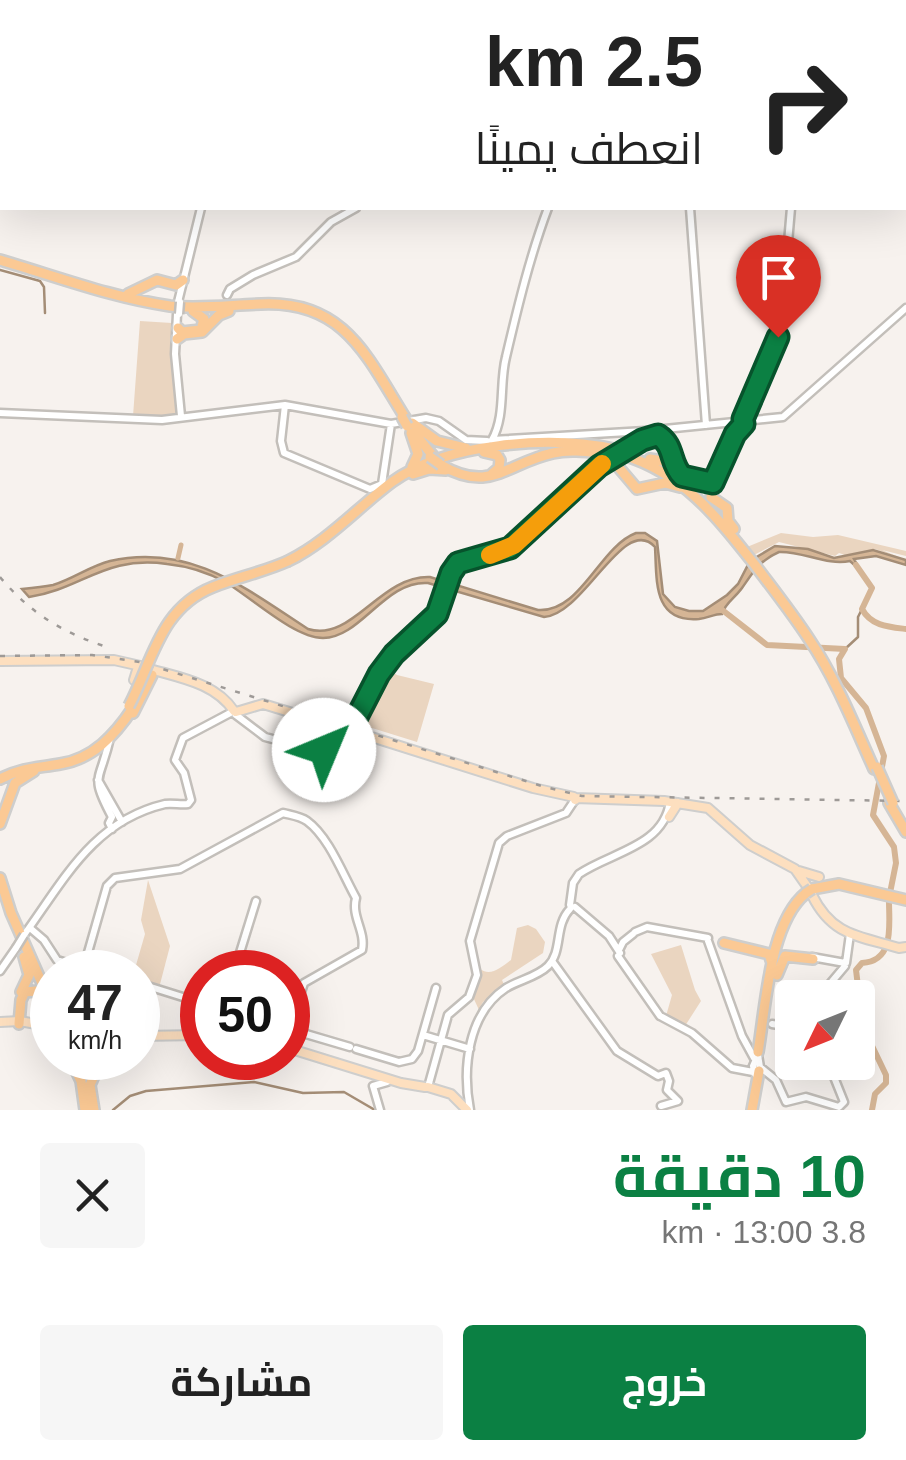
<!DOCTYPE html>
<html lang="ar">
<meta charset="utf-8">
<style>
:root{--surface:#fff;--page:#f6f6f6;--text:#222;--muted:#767676;--accent:#0b8043}
body{margin:0;font-family:Helvetica,Cairo,sans-serif;background:var(--page);color:var(--text);direction:rtl;height:100vh;display:flex;flex-direction:column;font-size:38px;white-space:nowrap}
*{box-sizing:border-box;margin:0}
p{font-size:32px;color:var(--muted)}
.icon{flex:none;width:55px;height:55px;fill:none;stroke:currentColor;stroke-width:2;stroke-linecap:round;stroke-linejoin:round}
.map{position:relative;height:1110px;overflow:hidden;direction:ltr}
.drawer{display:flex;flex-direction:column;background:var(--surface);flex:1}
.drawer>*{flex:none}
.banner{position:absolute;left:0px;top:0px;width:908px;height:210px;box-shadow:0 10px 40px #0002;direction:rtl;background:#fff;color:var(--text);overflow:hidden}
.needle{width:65px;rotate:227deg}
.tools{position:absolute;left:775px;top:980px;display:grid;gap:20px}
.tools a{display:grid;place-items:center;width:100px;height:100px;border-radius:10px;background:var(--surface);box-shadow:0 10px 40px #0002;font-size:50px}
.speed{position:absolute;left:30px;top:950px;display:flex;gap:20px;font-size:50px;font-weight:700;text-align:center}
.speed>*{display:grid;place-content:center;width:130px;height:130px;border-radius:50%;background:var(--surface);box-shadow:0 10px 40px #0002;line-height:1}
.speed small{font-size:25px;font-weight:400}
.speed .limit{border:15px solid #d22;background:#fff;color:#111}
.pin{position:absolute;display:grid;place-items:center;width:85px;height:85px;color:#fff;margin:-102px -42px;border-radius:50% 50% 50% 0;rotate:-45deg;box-shadow:0 0 10px #0007}
.pin .icon{rotate:45deg}
.me{position:absolute;width:110px;margin:-55px;rotate:45deg;stroke-linejoin:round;filter:drop-shadow(0 0 8px #0008)}
.turn{display:flex;align-items:center;gap:35px;height:210px;padding:0 40px;font-size:45px}
.turn .icon{width:130px;height:130px;stroke-width:2.5}
.turn b{display:block;font-size:70px;line-height:85px}
.round{display:grid;place-items:center;flex:none;width:105px;height:105px;border-radius:10px;background:var(--page)}
.overview{display:flex;align-items:center;justify-content:space-between;height:170px;padding:0 40px}
h1{font-size:60px;font-weight:700;line-height:75px;color:var(--accent)}
.primary-button{display:flex;gap:20px;margin-top:auto;padding:20px 40px}
.primary-button a{flex:1;height:115px;border-radius:10px;background:var(--accent);color:#fff;font-size:40px;font-weight:700;line-height:115px;text-align:center}
.primary-button a+a{background:var(--page);color:var(--text)}
.map>svg:first-child{display:block}
.green{fill:#ead5c0}
.water{fill:#d5b595;stroke:#a48d76;stroke-width:2.5}
.lines{fill:none;stroke-linecap:round;stroke-linejoin:round}
.stream{stroke:#a48d76;stroke-width:2.5}
.canal{stroke:#d5b595;stroke-width:5}
.river{stroke:#d5b595;stroke-width:6}
.secondary-casing{stroke:#c3bfba;stroke-width:11}
.primary-casing{stroke:#cececd;stroke-width:12}
.highway-casing{stroke:#cececd;stroke-width:14}
.secondary{stroke:#fff;stroke-width:6}
.primary{stroke:#fddfbf;stroke-width:8}
.highway{stroke:#fbc994;stroke-width:9}
.rail{stroke:#9e9a97;stroke-width:2.5;stroke-dasharray:5 10;stroke-linecap:butt}
.secondary-bridge-casing{stroke:#c3bfba;stroke-width:11;stroke-linecap:butt}
.highway-bridge-casing{stroke:#cececd;stroke-width:14;stroke-linecap:butt}
.secondary-bridge{stroke:#fff;stroke-width:6}
.highway-bridge{stroke:#fbc994;stroke-width:9}
.route-casing{stroke:#07532c;stroke-width:25}
.route{stroke:#0b8043;stroke-width:18}
.slow{stroke:#f59e0b;stroke-width:18}
</style>
<div class="map">
<svg width="906" height="1110" viewBox="0 0 906 1110">
<rect width="100%" height="100%" fill="#f7f2ee"/>
<path class="green" d="M 140,321 L 172,323 L 178,415 L 133,416 Z
M 781,533 L 813,537 L 838,535 L 906,551 L 906,556 L 882,550 L 906,560 L 875,549 L 845,555 L 839,553 L 835,556 L 779,542 L 754,555 L 747,547 Z
M 388,669 L 397,675 L 434,684 L 417,742 L 356,723 Z
M 148,880 L 170,946 L 159,988 L 138,982 L 138,972 L 134,972 L 145,934 L 141,920 Z
M 528,925 L 536,929 L 545,942 L 543,953 L 502,980 L 505,987 L 483,1002 L 479,1010 L 473,997 L 480,969 C 491,977 501,967 511,960 L 517,928 Z
M 681,945 L 695,990 L 701,1001 L 685,1026 L 666,1016 L 672,995 L 651,954 Z"/>
<path class="water" d="M 636,533 L 645,533 L 657,541 L 663,594 L 675,607 L 689,611 L 703,611 L 727,595 L 738,584 L 750,561 L 775,546 L 808,549 L 834,558 L 873,550 L 906,560 L 906,565 L 876,556 L 854,559 L 860,570 L 850,561 C 827,566 803,551 779,552 C 759,561 754,571 742,588 C 734,599 725,603 722,614 C 714,614 708,618 699,619 C 652,623 657,579 655,547 C 624,513 585,614 544,617 L 428,583 C 385,580 361,638 323,638 C 294,638 251,597 225,582 C 207,572 186,566 167,564 C 105,555 82,589 29,597 L 22,589 C 33,588 43,587 53,585 C 73,579 90,566 110,561 C 190,543 245,588 308,629 C 352,643 380,575 430,577 L 538,610 C 581,613 599,547 636,533 Z"/>
<g class="lines">
<path class="stream" d="M 0,270 L 40,281 L 44,287 L 45,313
M 845,649 L 858,637 L 858,617 L 862,609
M 113,1110 L 130,1096 L 146,1091 L 254,1082 L 303,1093 L 344,1092 L 375,1110"/>
<path class="canal" d="M 178,558 L 181,545"/>
<path class="river" d="M 856,565 L 872,588 L 862,609 C 871,626 889,627 906,629
M 721,609 L 767,645 L 845,649 L 839,659 L 841,678 L 866,708 L 884,756 L 873,815 L 894,847 L 896,863 L 890,893
M 872,1110 L 875,1094 L 886,1083 L 886,1075 L 863,1027 L 856,970 L 862,963 C 895,961 889,925 889,901"/>
<g class="secondary-casing">
<path id="secondary" d="M 334,0 L 337,2
M 460,0 L 461,2
M 762,2 L 764,0
M 825,2 L 825,0
M 905,117 L 906,118
M 690,208 L 706,425
M 227,295 L 230,289 L 253,275 L 296,257 L 331,222 L 356,208
M 178,302 L 201,208
M 177,314 L 175,354 L 181,416
M 285,405 L 281,441 L 284,453 L 370,489 L 382,484 L 391,424
M 0,413 L 162,420 L 285,405 L 391,424 L 426,418 L 439,421 L 466,440 L 487,441
M 655,430 L 783,417 L 906,308
M 655,430 L 658,433 L 656,437 L 636,438 L 638,432 Z
M 492,440 C 506,415 499,384 506,357 C 518,306 530,256 548,208
M 492,440 L 645,431
M 667,442 L 681,475 L 710,481
M 713,480 L 739,427 L 744,423 L 781,324 L 791,208
M 368,696 L 391,657 L 437,614 L 451,573 L 458,563 L 502,552 L 514,545 L 636,436
M 236,715 L 265,737 L 322,752
M 110,738 C 100,783 89,774 112,817 L 109,823 L 112,829
M 345,744 L 363,740
M 327,752 L 343,745 L 346,738
M 98,780 L 122,822
M 570,905 L 573,883 L 579,874 C 611,852 663,847 670,802
M 575,907 L 609,936 L 620,953
M 30,928 L 44,940 L 57,960
M 635,932 L 647,927 L 708,938
M 24,935 C 64,880 93,821 165,804 C 173,803 181,805 188,804 L 191,800 L 184,773 L 175,760 L 183,738 L 232,712
M 708,941 L 742,1036 L 754,1058
M 619,950 L 623,942 L 633,934
M 618,956 L 660,1016
M 812,957 L 845,963
M 57,960 L 97,972
M 552,961 L 617,1051 L 658,1076 L 666,1073 L 669,1081 L 667,1090 L 678,1101 L 661,1106
M 846,963 L 850,934
M 83,970 L 107,886 L 115,878 L 180,869 L 283,813 C 290,815 300,816 307,821 C 329,837 343,875 356,898 C 351,917 366,931 362,950 L 304,983 L 289,1029
M 0,971 L 16,948
M 234,972 L 256,901
M 138,983 L 202,1003
M 818,998 L 845,966
M 662,1017 L 692,1033 L 732,1068 L 753,1072
M 772,1024 L 792,1027
M 289,1029 L 350,1047
M 423,1035 L 470,1049
M 356,1049 L 399,1062 L 412,1059 L 418,1051 L 436,988
M 758,1055 L 760,1067 L 755,1074 L 753,1066 Z
M 760,1067 L 776,1080 L 786,1102 L 806,1097 L 839,1107 L 844,1102 L 828,1062
M 428,1087 L 448,1015 L 469,997 L 477,975 L 470,941 L 499,843 L 507,836 L 566,813 L 574,801
M 380,1110 L 373,1086 L 387,1082
M 470,1110 C 462,1068 468,1013 506,988 C 519,980 537,977 548,966 C 563,951 554,926 570,909"/>
</g>
<g class="primary-casing">
<path id="primary" d="M 0,661 L 114,660 L 145,667
M 150,669 C 181,678 215,683 234,711
M 134,680 L 138,667
M 236,712 L 263,704 L 362,734
M 365,735 L 533,788 L 574,797 L 575,800
M 575,798 L 664,801 L 708,808 L 750,845 L 795,869 L 809,889
M 669,817 L 678,803
M 799,871 L 819,877
M 812,895 C 832,936 859,936 899,948 L 906,947
M 0,1022 L 20,1021 L 52,1027
M 138,1036 L 202,1035
M 288,1048 L 401,1083 L 425,1087
M 428,1087 L 451,1094 L 467,1110"/>
</g>
<g class="highway-casing">
<path id="highway" d="M 0,260 C 55,276 113,298 170,306 C 201,309 230,305 261,304 C 345,300 367,357 406,419
M 128,294 L 157,280 L 176,285 L 183,280
M 178,328 L 182,332 L 201,330 L 204,319 L 193,311
M 177,339 L 184,334 L 202,332 L 219,315 L 229,311
M 412,423 L 437,441 L 466,448
M 411,433 L 418,454 L 412,467
M 416,435 L 433,456
M 484,452 L 497,455 L 500,460 L 499,468 L 492,474
M 623,455 C 683,473 717,517 755,565 C 773,589 792,613 809,639 C 836,679 854,725 874,769
M 609,456 L 637,489 L 665,483 L 680,487
M 650,459 L 662,461 L 668,454 L 664,442 L 653,437
M 441,465 C 490,494 507,463 553,453 C 571,449 589,452 608,454
M 413,474 L 429,469 L 446,470
M 713,483 L 711,497 L 727,508 L 728,521 L 734,529
M 288,561 C 327,542 357,508 392,482 C 446,443 549,435 614,449
M 133,713 L 152,675
M 0,779 C 20,768 38,768 60,764 C 93,759 115,735 133,708
M 889,803 L 906,832
M 0,824 L 15,783 L 34,771
M 0,878 L 11,913 L 52,1006
M 812,889 L 839,884 L 906,900
M 724,943 L 769,954 L 772,963
M 777,975 L 785,956 L 813,959
M 21,992 L 29,975 L 24,957
M 43,999 L 52,1020
M 19,1024 L 21,1000 L 25,992 L 36,991 L 44,1002
M 758,1052 C 766,1006 769,923 806,893
M 70,1058 L 81,1081 L 85,1110
M 77,1058 L 88,1070 L 98,1065
M 94,1110 L 90,1085 L 102,1058
M 752,1110 L 759,1071"/>
</g>
<use href="#secondary" class="secondary"/>
<use href="#primary" class="primary"/>
<use href="#highway" class="highway"/>
<path class="rail" d="M 0,577 C 30,613 63,633 107,647
M 0,656 L 92,655 L 140,662 L 545,787 L 582,796 L 906,801"/>
<g class="secondary-bridge-casing">
<path id="secondary-bridge" d="M 179,314 L 180,302
M 346,738 L 368,696
M 16,948 L 24,935"/>
</g>
<g class="highway-bridge-casing">
<path id="highway-bridge" d="M 402,417 L 407,426
M 614,449 L 626,453
M 608,454 L 619,457
M 430,457 L 441,465
M 129,706 C 153,660 160,608 213,587 C 238,577 264,572 288,561
M 877,767 L 893,803
M 806,893 L 812,889"/>
</g>
<use href="#secondary-bridge" class="secondary-bridge"/>
<use href="#highway-bridge" class="highway-bridge"/>
</g>
<g class="lines">
<g class="route-casing">
<path id="route" d="M 324,750 L 343,744 L 379,674 L 394,654 L 437,614 L 451,573 L 458,563 L 510,548 L 599,466 L 642,440 L 658,435 C 675,446 669,462 682,476 L 713,483 L 735,434 L 744,424 L 743,419 L 778,337"/>
</g>
<use href="#route" class="route"/>
<path class="slow" d="M 490,555 L 514,545 L 602,464"/>
</g>
</svg>
<div class="tools">
<a><svg class="needle" viewBox="-14 -14 28 28"><path d="M0-13l5 13h-10z" fill="#e53935"/><path d="M0 13l5-13h-10z" fill="#767676"/></svg></a>
</div>
<div class="speed"><div>47<small>km/h</small></div><div class="limit">50</div></div>
<div class="pin" style="left:778px;top:337px;background:#d93025"><svg class="icon" aria-label="arrive" viewBox="0 0 24 24"><path d="M6 21V4h12l-3 4 3 4H6"/></svg></div>
<svg class="me" style="left:324px;top:750px" viewBox="-20 -20 40 40"><circle r="19" fill="#fff"/><path d="M0-13L10 11 0 6-10 11z" fill="#0b8043"/></svg>
<div class="banner">
<div class="turn"><svg class="icon" aria-label="right" viewBox="0 0 24 24"><path d="M7 20v-9h11M14 6l5 5-5 5"/></svg><div><b>2.5 km</b>انعطف يمينًا</div></div>
</div>
</div>
<section class="drawer">
<div class="overview"><div><h1>10 دقيقة</h1><p>3.8 km · 13:00</p></div><a class="round"><svg class="icon" aria-label="close" viewBox="0 0 24 24"><path d="M6 6l12 12M18 6L6 18"/></svg></a></div>
<div class="primary-button"><a>خروج</a><a>مشاركة</a></div>
</section>
